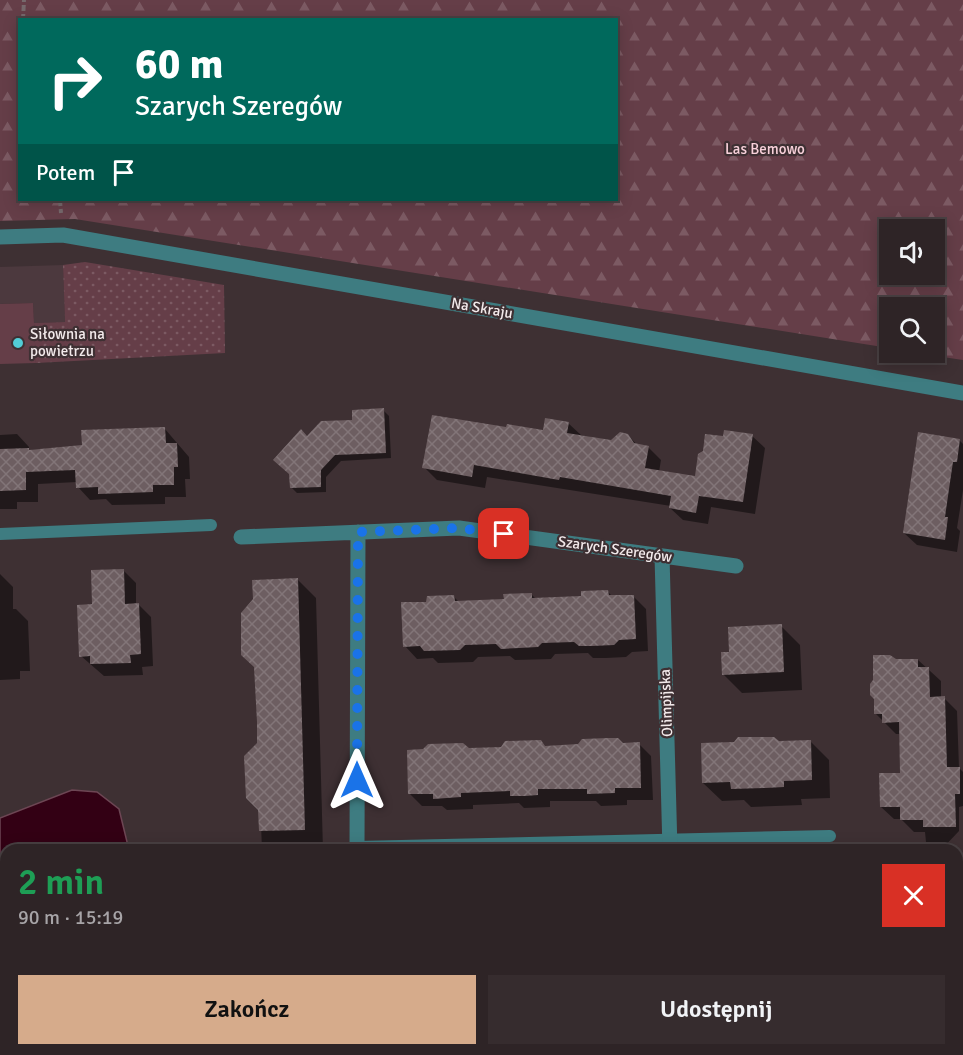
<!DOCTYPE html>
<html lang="pl">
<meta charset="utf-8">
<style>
:root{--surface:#2e2426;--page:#362c2e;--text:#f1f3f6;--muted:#a7a4a7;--line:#494143;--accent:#d6ab8b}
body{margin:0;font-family:Signika,sans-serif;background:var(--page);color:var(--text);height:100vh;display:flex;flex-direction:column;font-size:22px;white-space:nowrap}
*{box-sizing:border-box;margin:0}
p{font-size:20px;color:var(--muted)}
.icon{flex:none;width:33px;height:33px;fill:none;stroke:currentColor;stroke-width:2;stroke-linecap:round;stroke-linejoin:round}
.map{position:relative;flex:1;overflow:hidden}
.panel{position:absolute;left:0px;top:844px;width:963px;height:212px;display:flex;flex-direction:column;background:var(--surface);border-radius:18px 18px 0 0;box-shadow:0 3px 15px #0003,0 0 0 2px var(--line)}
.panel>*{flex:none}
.guide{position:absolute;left:18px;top:18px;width:600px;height:183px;border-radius:0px;box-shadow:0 3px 15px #0003,0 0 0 2px var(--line);background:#00695c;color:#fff;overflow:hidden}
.tools{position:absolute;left:879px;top:219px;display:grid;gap:12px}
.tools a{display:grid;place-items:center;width:66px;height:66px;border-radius:0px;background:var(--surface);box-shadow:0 3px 15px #0003,0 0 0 2px var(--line);font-size:30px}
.pin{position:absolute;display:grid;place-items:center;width:51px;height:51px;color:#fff;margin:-26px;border-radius:12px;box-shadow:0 3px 9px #0006}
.me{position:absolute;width:66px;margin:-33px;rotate:0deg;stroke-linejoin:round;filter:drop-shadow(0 0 4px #0008)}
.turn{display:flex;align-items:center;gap:21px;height:126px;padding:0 18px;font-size:27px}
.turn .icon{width:78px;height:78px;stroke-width:2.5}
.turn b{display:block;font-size:42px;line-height:51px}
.then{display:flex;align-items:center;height:57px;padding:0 18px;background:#0003;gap:12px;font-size:22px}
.round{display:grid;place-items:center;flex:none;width:63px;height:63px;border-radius:0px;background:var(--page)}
.overview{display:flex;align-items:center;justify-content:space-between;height:102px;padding:0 18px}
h1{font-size:36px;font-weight:600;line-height:45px;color:#1e9e55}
.cta{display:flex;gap:12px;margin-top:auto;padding:12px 18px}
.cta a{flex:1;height:69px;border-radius:0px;background:var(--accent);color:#111;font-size:24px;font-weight:600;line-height:69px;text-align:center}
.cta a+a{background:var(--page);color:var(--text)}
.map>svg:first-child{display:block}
.built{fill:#4c393e}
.green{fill:url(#green-dots)}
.forest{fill:url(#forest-firs);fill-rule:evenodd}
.pitch{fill:#653e48}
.water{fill:#330014;stroke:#6d4654;stroke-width:1.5}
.shadow{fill:#0007}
.building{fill:url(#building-cross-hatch)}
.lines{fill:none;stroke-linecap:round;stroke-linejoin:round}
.path{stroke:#76696c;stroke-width:4;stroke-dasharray:6 3;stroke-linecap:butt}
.service{stroke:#3e7c81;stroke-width:12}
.minor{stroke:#3e7c81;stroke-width:15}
.route{stroke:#1a73e8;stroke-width:10;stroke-dasharray:0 18}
.poi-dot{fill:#52ccd6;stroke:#3e3033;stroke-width:2}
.labels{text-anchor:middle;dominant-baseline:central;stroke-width:4.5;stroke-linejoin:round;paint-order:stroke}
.park-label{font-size:15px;fill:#f8d1da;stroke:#3e3033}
.street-label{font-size:15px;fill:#f3eaeb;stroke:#3e3033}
.poi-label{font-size:15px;fill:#f3eaeb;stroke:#3e3033;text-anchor:start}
</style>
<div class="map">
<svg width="963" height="1055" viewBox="0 0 963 1055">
<defs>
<pattern id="green-dots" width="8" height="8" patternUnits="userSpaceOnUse" patternTransform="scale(1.5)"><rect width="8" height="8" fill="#653e48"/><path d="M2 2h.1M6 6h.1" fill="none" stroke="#7c5a63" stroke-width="1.8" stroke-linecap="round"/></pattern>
<pattern id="forest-firs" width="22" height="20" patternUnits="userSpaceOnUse" patternTransform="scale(1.5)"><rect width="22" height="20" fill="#653e48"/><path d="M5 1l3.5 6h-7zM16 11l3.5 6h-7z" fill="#7c5a63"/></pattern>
<pattern id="building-cross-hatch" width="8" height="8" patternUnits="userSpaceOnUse" patternTransform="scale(1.5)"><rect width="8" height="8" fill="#6d5e61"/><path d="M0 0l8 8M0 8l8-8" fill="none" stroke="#827578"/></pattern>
</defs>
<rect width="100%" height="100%" fill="#3e3033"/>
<path class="built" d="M 63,265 L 65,322 L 34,323 L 33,303 L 0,304 L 0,267 Z"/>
<path class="green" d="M 85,262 L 224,285 L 225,353 L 36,363 L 34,323 L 65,322 L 63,265 Z
M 957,955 L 963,955 L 963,1055 L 848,1055 L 848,1050 L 957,1050 Z"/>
<path class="forest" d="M 0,0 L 963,0 L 963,360 L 916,353 L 934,352 L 934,308 L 890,308 L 889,348 L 75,219 L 0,221 ZM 20,20 L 616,20 L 616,200 L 20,200 ZM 890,230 L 934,230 L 934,274 L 890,274 Z"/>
<path class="pitch" d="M 33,303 L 36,363 L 0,364 L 0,304 Z"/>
<path class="water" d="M 72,790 L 97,792 L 119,809 L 129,850 L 6,850 L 6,1050 L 146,1050 L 146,1055 L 6,1055 L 0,999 L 0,818 Z"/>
<path class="shadow" d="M 383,410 L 389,416 L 391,458 L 341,461 L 326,477 L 326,492 L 297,493 L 291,487 L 307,438 Z
M 568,423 L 581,435 L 612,441 L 628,435 L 638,446 L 648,447 L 661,460 L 659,472 L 696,478 L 724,438 L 752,436 L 765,448 L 755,514 L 711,507 L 708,524 L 683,520 L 670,508 L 671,506 L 487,477 L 485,488 L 437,480 L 424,467 L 508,429 L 544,432 Z
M 165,429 L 189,457 L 190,479 L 185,479 L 186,497 L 165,497 L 165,504 L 112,505 L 106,499 L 90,500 L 78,487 L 77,482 L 38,484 L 38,502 L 17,502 L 17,509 L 0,509 L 0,435 L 17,434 L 29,447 L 29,450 L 84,447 Z
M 959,440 L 963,444 L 963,490 L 957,528 L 960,531 L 957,552 L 917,545 L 904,533 Z
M 123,570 L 136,583 L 136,605 L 139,605 L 151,617 L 153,666 L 142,667 L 143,675 L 104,676 L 81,656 L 93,606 Z
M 0,574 L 13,587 L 13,609 L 16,609 L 28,621 L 30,671 L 20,671 L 20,679 L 0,680 Z
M 298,580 L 316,598 L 323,850 L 262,850 L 258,744 Z
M 608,592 L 613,597 L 634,597 L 646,609 L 648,651 L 632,652 L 626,657 L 606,658 L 593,658 L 588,653 L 555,654 L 551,659 L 515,660 L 510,656 L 478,657 L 473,662 L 438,663 L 433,658 L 417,659 L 405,646 L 428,603 L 454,597 L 459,602 L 505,600 L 531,594 L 536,599 L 582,598 Z
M 781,626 L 800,645 L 802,690 L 742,693 L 723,674 L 730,653 Z
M 918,660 L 941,681 L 941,698 L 944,698 L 957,711 L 959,768 L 963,772 L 963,806 L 959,807 L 959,831 L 941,850 L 934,850 L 926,842 L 925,832 L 914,832 L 901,819 L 894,819 L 881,807 L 901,774 L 901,734 L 896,734 L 876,714 L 895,661 Z
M 810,741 L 829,760 L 830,798 L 801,799 L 802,805 L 751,807 L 744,800 L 722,801 L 703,783 L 734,744 Z
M 639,744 L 651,756 L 653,800 L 627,800 L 627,805 L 601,806 L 596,801 L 550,801 L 550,807 L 524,808 L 519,803 L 473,805 L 473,809 L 447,810 L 442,806 L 422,806 L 410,794 L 468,749 Z
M 957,870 L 963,876 L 963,935 L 957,935 Z
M 254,1050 L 329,1050 L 329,1055 L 254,1055 Z
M 436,1050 L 475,1050 L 478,1052 L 511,1050 L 651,1050 L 656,1055 L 418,1055 L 433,1054 Z
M 713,1050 L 825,1050 L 830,1055 L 713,1055 Z"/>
<path class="building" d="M 384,408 L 386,453 L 335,455 L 321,470 L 321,487 L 290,488 L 289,474 L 273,460 L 301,429 L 307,436 L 321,421 L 352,420 L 352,410 Z
M 432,415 L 506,427 L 507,424 L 543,430 L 545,418 L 569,422 L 567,433 L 611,440 L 620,432 L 628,434 L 634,443 L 649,446 L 645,468 L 695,476 L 698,454 L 703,451 L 705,434 L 723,436 L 724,430 L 753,434 L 743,502 L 699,496 L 696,513 L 669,508 L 671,496 L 560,477 L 559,480 L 474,465 L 472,477 L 422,468 Z
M 165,427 L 166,443 L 177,443 L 178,467 L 174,467 L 174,485 L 153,485 L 153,492 L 98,494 L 98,487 L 76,488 L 75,470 L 26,472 L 26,490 L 0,491 L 0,449 L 29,448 L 29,450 L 82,445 L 81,430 Z
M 918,432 L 960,439 L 957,462 L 953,462 L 949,489 L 945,517 L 948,517 L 945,540 L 903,533 Z
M 124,569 L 125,604 L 139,603 L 141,654 L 130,655 L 131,663 L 90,664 L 90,656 L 79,657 L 77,605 L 92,604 L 91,570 Z
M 298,578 L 305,830 L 259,831 L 258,810 L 246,798 L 244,756 L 257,743 L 257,722 L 254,667 L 241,655 L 241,613 L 253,599 L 252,580 Z
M 608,590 L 609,595 L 634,595 L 636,639 L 619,640 L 614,645 L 592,646 L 579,646 L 574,642 L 542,643 L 538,647 L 519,648 L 501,649 L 496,644 L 465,645 L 460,650 L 424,651 L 420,646 L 403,647 L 401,602 L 426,602 L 427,596 L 454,595 L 455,601 L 504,599 L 503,594 L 532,593 L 532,598 L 581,596 L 581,591 Z
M 782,624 L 784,672 L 722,675 L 721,652 L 729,652 L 728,627 Z
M 873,655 L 890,655 L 896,659 L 918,659 L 918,667 L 929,667 L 930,697 L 945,696 L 947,767 L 960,767 L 960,794 L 955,794 L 956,827 L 923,827 L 923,820 L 900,820 L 900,807 L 880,807 L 879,773 L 900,773 L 899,722 L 882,723 L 882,714 L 874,714 L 874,699 L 870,695 L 870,684 L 873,680 Z
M 738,737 L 774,737 L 779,741 L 811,740 L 812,780 L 784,781 L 784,787 L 765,788 L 731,789 L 730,782 L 702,783 L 701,743 L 734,742 Z
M 608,738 L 618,738 L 623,743 L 640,742 L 641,788 L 615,788 L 615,793 L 587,794 L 587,789 L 538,789 L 538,795 L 525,796 L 510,796 L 510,791 L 461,793 L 461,797 L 433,799 L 433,794 L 408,794 L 407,750 L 423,749 L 428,744 L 463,743 L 469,748 L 501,747 L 505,741 L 541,740 L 545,746 L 578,744 L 582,739 Z"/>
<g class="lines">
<path class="path" d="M 23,20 L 24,0
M 60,200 L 61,213"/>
<path class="service" d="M 0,534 L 211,525
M 357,847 L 830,836"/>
<path class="minor" d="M 0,237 L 63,235 L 963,393
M 241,537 L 459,528 L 736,566
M 662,556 L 670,850
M 357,850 L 358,532
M 361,1050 L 361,1055
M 677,1050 L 677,1055"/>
</g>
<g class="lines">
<path class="route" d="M 357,780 L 358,532 L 459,528 L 504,534"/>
</g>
<circle class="poi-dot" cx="18" cy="343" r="6"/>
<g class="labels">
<g class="park-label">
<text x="765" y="149">Las Bemowo</text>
</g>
<g class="street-label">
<text transform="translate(482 308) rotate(10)">Na Skraju</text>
<text transform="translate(615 549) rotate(8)">Szarych Szeregów</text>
<text transform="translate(666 703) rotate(-92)">Olimpijska</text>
</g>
<g class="poi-label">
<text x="30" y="334">Siłownia na<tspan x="30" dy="17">powietrzu</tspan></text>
</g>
</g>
</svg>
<div class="tools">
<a><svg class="icon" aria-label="sound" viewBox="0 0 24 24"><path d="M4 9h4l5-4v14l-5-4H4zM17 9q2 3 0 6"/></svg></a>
<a><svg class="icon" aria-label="search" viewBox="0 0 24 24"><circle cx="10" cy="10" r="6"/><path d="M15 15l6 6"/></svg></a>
</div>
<div class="pin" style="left:504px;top:534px;background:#d93025"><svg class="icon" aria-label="arrive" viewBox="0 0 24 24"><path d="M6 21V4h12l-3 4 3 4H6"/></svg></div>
<svg class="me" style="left:357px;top:780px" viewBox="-20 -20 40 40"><path d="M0-17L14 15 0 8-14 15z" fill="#1a73e8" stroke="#fff" stroke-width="4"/></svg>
<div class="guide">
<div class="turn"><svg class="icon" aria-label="right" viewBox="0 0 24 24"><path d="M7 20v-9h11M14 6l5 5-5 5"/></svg><div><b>60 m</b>Szarych Szeregów</div></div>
<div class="then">Potem<svg class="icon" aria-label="arrive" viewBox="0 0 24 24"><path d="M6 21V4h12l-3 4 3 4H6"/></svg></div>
</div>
<section class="panel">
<div class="overview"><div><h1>2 min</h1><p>90 m · 15:19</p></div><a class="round" style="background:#d93025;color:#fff"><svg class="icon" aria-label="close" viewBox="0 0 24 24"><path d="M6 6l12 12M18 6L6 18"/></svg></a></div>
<div class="cta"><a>Zakończ</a><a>Udostępnij</a></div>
</section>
</div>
